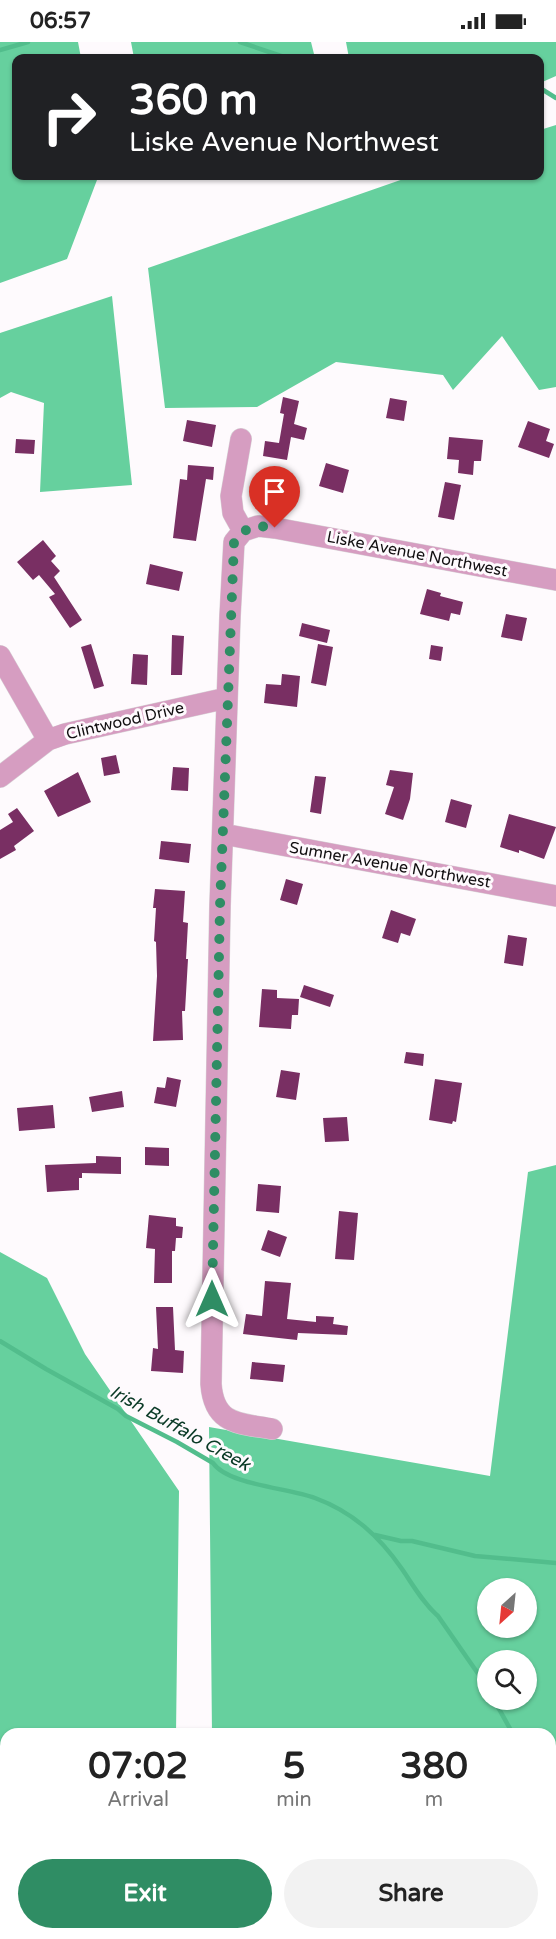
<!DOCTYPE html>
<style>
:root{--surface:#fff;--page:#f2f2f2;--text:#222;--muted:#767676;--accent:#2f8d64}
body{margin:0;font-family:"Varela Round",sans-serif;background:var(--page);color:var(--text);height:100vh;display:flex;flex-direction:column;font-size:22px;white-space:nowrap}
*{box-sizing:border-box;margin:0}
p{font-size:20px;color:var(--muted)}
.icon{flex:none;width:33px;height:33px;fill:none;stroke:currentColor;stroke-width:2;stroke-linecap:round;stroke-linejoin:round}
.map{position:relative;flex:1;overflow:hidden}
.sheet{position:absolute;left:0px;top:1686px;width:556px;height:212px;display:flex;flex-direction:column;background:var(--surface);border-radius:18px 18px 0 0;box-shadow:0 2px 4px #0004}
.sheet>*{flex:none}
.top-card{position:absolute;left:12px;top:12px;width:532px;height:126px;border-radius:12px;box-shadow:0 2px 4px #0004;background:#202124;color:#fff;overflow:hidden}
.needle{width:39px;rotate:207deg}
.tools{position:absolute;left:477px;top:1536px;display:grid;gap:12px}
.tools a{display:grid;place-items:center;width:60px;height:60px;border-radius:50%;background:var(--surface);box-shadow:0 2px 4px #0004;font-size:30px}
.pin{position:absolute;display:grid;place-items:center;width:51px;height:51px;color:#fff;margin:-62px -26px;border-radius:50% 50% 50% 0;rotate:-45deg;box-shadow:0 0 6px #0007}
.pin .icon{rotate:45deg}
.me{position:absolute;width:66px;margin:-33px;rotate:0deg;stroke-linejoin:round;filter:drop-shadow(0 0 4px #0008)}
.turn{display:flex;align-items:center;gap:21px;height:126px;padding:0 18px;font-size:27px}
.turn .icon{width:78px;height:78px;stroke-width:2.5}
.turn b{display:block;font-size:42px;line-height:51px}
.eta{display:flex;justify-content:space-evenly;align-items:center;height:102px;text-align:center}
.eta b{font-size:36px;font-weight:700;line-height:42px}
.button{display:flex;gap:12px;margin-top:auto;padding:12px 18px}
.button a{flex:1;height:69px;border-radius:36px;background:var(--accent);color:#fff;font-size:24px;font-weight:700;line-height:69px;text-align:center}
.button a+a{background:var(--page);color:var(--text)}
.status{display:flex;justify-content:space-between;align-items:center;height:42px;padding:0 30px;background:var(--surface);direction:ltr}
.status svg{height:16px;fill:currentColor}
.map>svg:first-child{display:block}
.forest{fill:#66d09e;fill-rule:evenodd}
.lines{fill:none;stroke-linecap:round;stroke-linejoin:round}
.stream{stroke:#52bd8c;stroke-width:4.5}
.building{fill:#792f63}
.minor-casing{stroke:#d8d4d7;stroke-width:22}
.minor{stroke:#d69dc1;stroke-width:21}
.route{stroke:#2f8d64;stroke-width:10;stroke-dasharray:0 18}
.labels{text-anchor:middle;dominant-baseline:central;stroke-width:6;stroke-linejoin:round;paint-order:stroke}
.street-label{font-size:16px;fill:#110e10;stroke:#fefafd}
.water-label{font-size:18px;font-style:italic;fill:#093925;stroke:#fefafd}
</style>
<div class="status"><b>06:57</b><svg viewBox="0 0 49 12"><path d="M0 12V9h3v3zM5 12V6h3v6zM10 12V3h3v9zM15 12V0h3v12zM26 1h20v11H26zM47 4h2v5h-2z"/></svg></div>
<div class="map">
<svg width="556" height="1897" viewBox="0 0 556 1897">
<rect width="100%" height="100%" fill="#fefafd"/>
<path class="forest" d="M 0,0 L 78,0 L 81,16 L 16,16 L 16,134 L 97,134 L 97,138 L 67,217 L 0,241 Z
M 131,0 L 311,0 L 315,16 L 134,16 Z
M 346,0 L 556,0 L 556,34 L 540,41 L 540,16 L 349,16 Z
M 556,83 L 556,345 L 539,348 L 502,294 L 453,348 L 443,333 L 336,320 L 257,365 L 165,366 L 148,226 L 412,134 L 540,134 L 540,88 Z
M 112,254 L 132,443 L 40,450 L 44,361 L 11,350 L 0,356 L 0,291 Z
M 556,1123 L 556,1897 L 461,1897 L 461,1892 L 550,1892 L 550,1692 L 212,1692 L 209,1385 L 490,1434 L 528,1130 ZM 488,1546 L 526,1546 L 526,1586 L 488,1586 ZM 488,1618 L 526,1618 L 526,1658 L 488,1658 Z
M 0,1210 L 47,1236 L 85,1312 L 179,1449 L 176,1692 L 6,1692 L 6,1876 L 0,1876 Z"/>
<g class="lines">
<path class="stream" d="M 240,0 L 287,16
M 0,8 L 28,0
M 424,16 L 478,16
M 540,46 L 556,56
M 0,1299 L 46,1327 L 118,1367 L 126,1374 L 177,1400 L 213,1421 C 228,1443 289,1446 315,1456 C 353,1470 379,1494 402,1527 C 413,1543 423,1561 438,1574 L 488,1646
M 375,1493 L 401,1499 L 412,1499 L 475,1514 L 556,1521
M 494,1658 L 513,1692
M 550,1757 L 556,1767"/>
</g>
<path class="building" d="M 283,355 L 299,359 L 294,382 L 307,386 L 304,398 L 291,395 L 287,418 L 263,414 L 265,399 L 279,401 L 284,372 L 280,371 Z
M 390,356 L 407,359 L 404,379 L 386,376 Z
M 187,378 L 216,383 L 212,405 L 183,399 Z
M 528,379 L 550,387 L 546,399 L 554,402 L 549,416 L 518,405 Z
M 449,395 L 483,398 L 481,419 L 474,419 L 473,433 L 458,431 L 459,418 L 447,417 Z
M 16,397 L 35,398 L 34,412 L 15,411 Z
M 326,421 L 349,428 L 343,451 L 319,444 Z
M 188,423 L 214,425 L 213,438 L 206,437 L 196,499 L 173,496 L 180,437 L 187,438 Z
M 445,440 L 461,443 L 454,478 L 438,475 Z
M 43,498 L 56,514 L 51,519 L 60,529 L 54,535 L 82,578 L 70,586 L 49,555 L 55,552 L 39,533 L 33,538 L 17,520 Z
M 150,522 L 183,530 L 179,549 L 146,542 Z
M 427,547 L 441,551 L 440,554 L 463,560 L 460,573 L 451,571 L 449,579 L 420,572 Z
M 506,572 L 527,576 L 522,599 L 501,595 Z
M 302,581 L 330,588 L 327,601 L 299,594 Z
M 172,593 L 184,594 L 182,633 L 171,633 Z
M 91,602 L 104,644 L 94,647 L 81,605 Z
M 318,602 L 333,605 L 326,644 L 311,641 Z
M 431,603 L 443,605 L 441,619 L 429,617 Z
M 133,612 L 148,613 L 147,643 L 131,642 Z
M 282,632 L 300,634 L 297,665 L 264,661 L 266,642 L 281,643 Z
M 116,713 L 120,731 L 104,734 L 101,716 Z
M 173,725 L 189,726 L 188,749 L 171,748 Z
M 390,728 L 413,731 L 410,757 L 403,778 L 385,772 L 394,745 L 386,743 Z
M 78,730 L 91,760 L 58,775 L 44,749 Z
M 315,734 L 326,735 L 321,772 L 310,770 Z
M 451,757 L 472,763 L 466,786 L 445,780 Z
M 17,766 L 34,789 L 14,804 L 16,808 L 0,817 L 0,788 L 13,780 L 8,772 Z
M 509,772 L 556,785 L 544,817 L 519,808 L 519,811 L 500,805 Z
M 161,799 L 191,802 L 189,821 L 159,817 Z
M 286,837 L 303,842 L 297,863 L 280,858 Z
M 155,847 L 185,849 L 183,880 L 188,881 L 186,917 L 188,917 L 185,969 L 182,969 L 183,998 L 153,999 L 157,934 L 156,900 L 154,899 L 156,866 L 153,866 Z
M 391,868 L 416,877 L 410,894 L 401,891 L 398,901 L 382,896 Z
M 508,893 L 527,896 L 523,924 L 504,921 Z
M 304,943 L 334,953 L 330,965 L 300,955 Z
M 262,947 L 277,948 L 277,956 L 299,957 L 298,973 L 292,973 L 291,987 L 259,985 Z
M 406,1010 L 424,1012 L 423,1024 L 404,1021 Z
M 281,1028 L 300,1031 L 296,1058 L 276,1055 Z
M 167,1035 L 181,1038 L 176,1065 L 154,1061 L 157,1045 L 165,1046 Z
M 435,1037 L 462,1041 L 456,1080 L 453,1079 L 452,1082 L 429,1078 Z
M 122,1049 L 124,1065 L 92,1070 L 89,1055 Z
M 53,1063 L 55,1086 L 19,1089 L 17,1066 Z
M 347,1075 L 349,1099 L 325,1100 L 323,1076 Z
M 145,1105 L 169,1106 L 169,1124 L 145,1123 Z
M 96,1114 L 121,1115 L 121,1132 L 82,1131 L 82,1136 L 79,1136 L 79,1148 L 47,1150 L 45,1123 L 96,1121 Z
M 258,1142 L 281,1144 L 279,1171 L 256,1169 Z
M 339,1169 L 358,1171 L 354,1218 L 335,1217 Z
M 149,1173 L 176,1176 L 176,1184 L 183,1185 L 182,1196 L 176,1196 L 175,1209 L 172,1209 L 172,1241 L 154,1241 L 155,1207 L 146,1206 Z
M 268,1188 L 287,1195 L 280,1215 L 261,1208 Z
M 265,1239 L 291,1241 L 287,1277 L 316,1280 L 316,1274 L 334,1275 L 333,1282 L 348,1284 L 347,1293 L 298,1291 L 297,1298 L 243,1292 L 246,1272 L 262,1274 Z
M 156,1265 L 173,1265 L 175,1308 L 184,1309 L 183,1331 L 151,1329 L 153,1306 L 158,1307 Z
M 252,1320 L 285,1323 L 283,1340 L 250,1337 Z"/>
<g class="lines">
<g class="minor-casing">
<path id="minor" d="M 241,397 L 231,454 L 233,471 L 243,489
M 243,489 L 234,500 L 230,574 L 220,864 L 211,1342 C 214,1383 239,1381 272,1387
M 243,489 L 258,484 L 275,486 L 556,538
M 0,614 L 48,698
M 0,735 L 48,698 L 65,692 L 227,656
M 223,792 L 556,854
M 200,1897 L 201,1892"/>
</g>
<use href="#minor" class="minor"/>
</g>
<g class="lines">
<path class="route" d="M 212,1257 L 220,864 L 234,500 C 247,483 256,483 275,486"/>
</g>
<g class="labels">
<g class="street-label">
<text transform="translate(417 512) rotate(11)">Liske Avenue Northwest</text>
<text transform="translate(125 679) rotate(-13)">Clintwood Drive</text>
<text transform="translate(390 823) rotate(10)">Sumner Avenue Northwest</text>
</g>
<g class="water-label">
<text transform="translate(180 1386) rotate(29)">Irish Buffalo Creek</text>
</g>
</g>
</svg>
<div class="tools">
<a><svg class="needle" viewBox="-14 -14 28 28"><path d="M0-13l5 13h-10z" fill="#e53935"/><path d="M0 13l5-13h-10z" fill="#767676"/></svg></a>
<a><svg class="icon" aria-label="search" viewBox="0 0 24 24"><circle cx="10" cy="10" r="6"/><path d="M15 15l6 6"/></svg></a>
</div>
<div class="pin" style="left:275px;top:486px;background:#d93025"><svg class="icon" aria-label="arrive" viewBox="0 0 24 24"><path d="M6 21V4h12l-3 4 3 4H6"/></svg></div>
<svg class="me" style="left:212px;top:1257px" viewBox="-20 -20 40 40"><path d="M0-17L14 15 0 8-14 15z" fill="#2f8d64" stroke="#fff" stroke-width="4"/></svg>
<div class="top-card">
<div class="turn"><svg class="icon" aria-label="right" viewBox="0 0 24 24"><path d="M7 20v-9h11M14 6l5 5-5 5"/></svg><div><b>360 m</b>Liske Avenue Northwest</div></div>
</div>
<section class="sheet">
<div class="eta">
<div><b>07:02</b><p>Arrival</p></div>
<div><b>5</b><p>min</p></div>
<div><b>380</b><p>m</p></div>
</div>
<div class="button"><a>Exit</a><a>Share</a></div>
</section>
</div>
